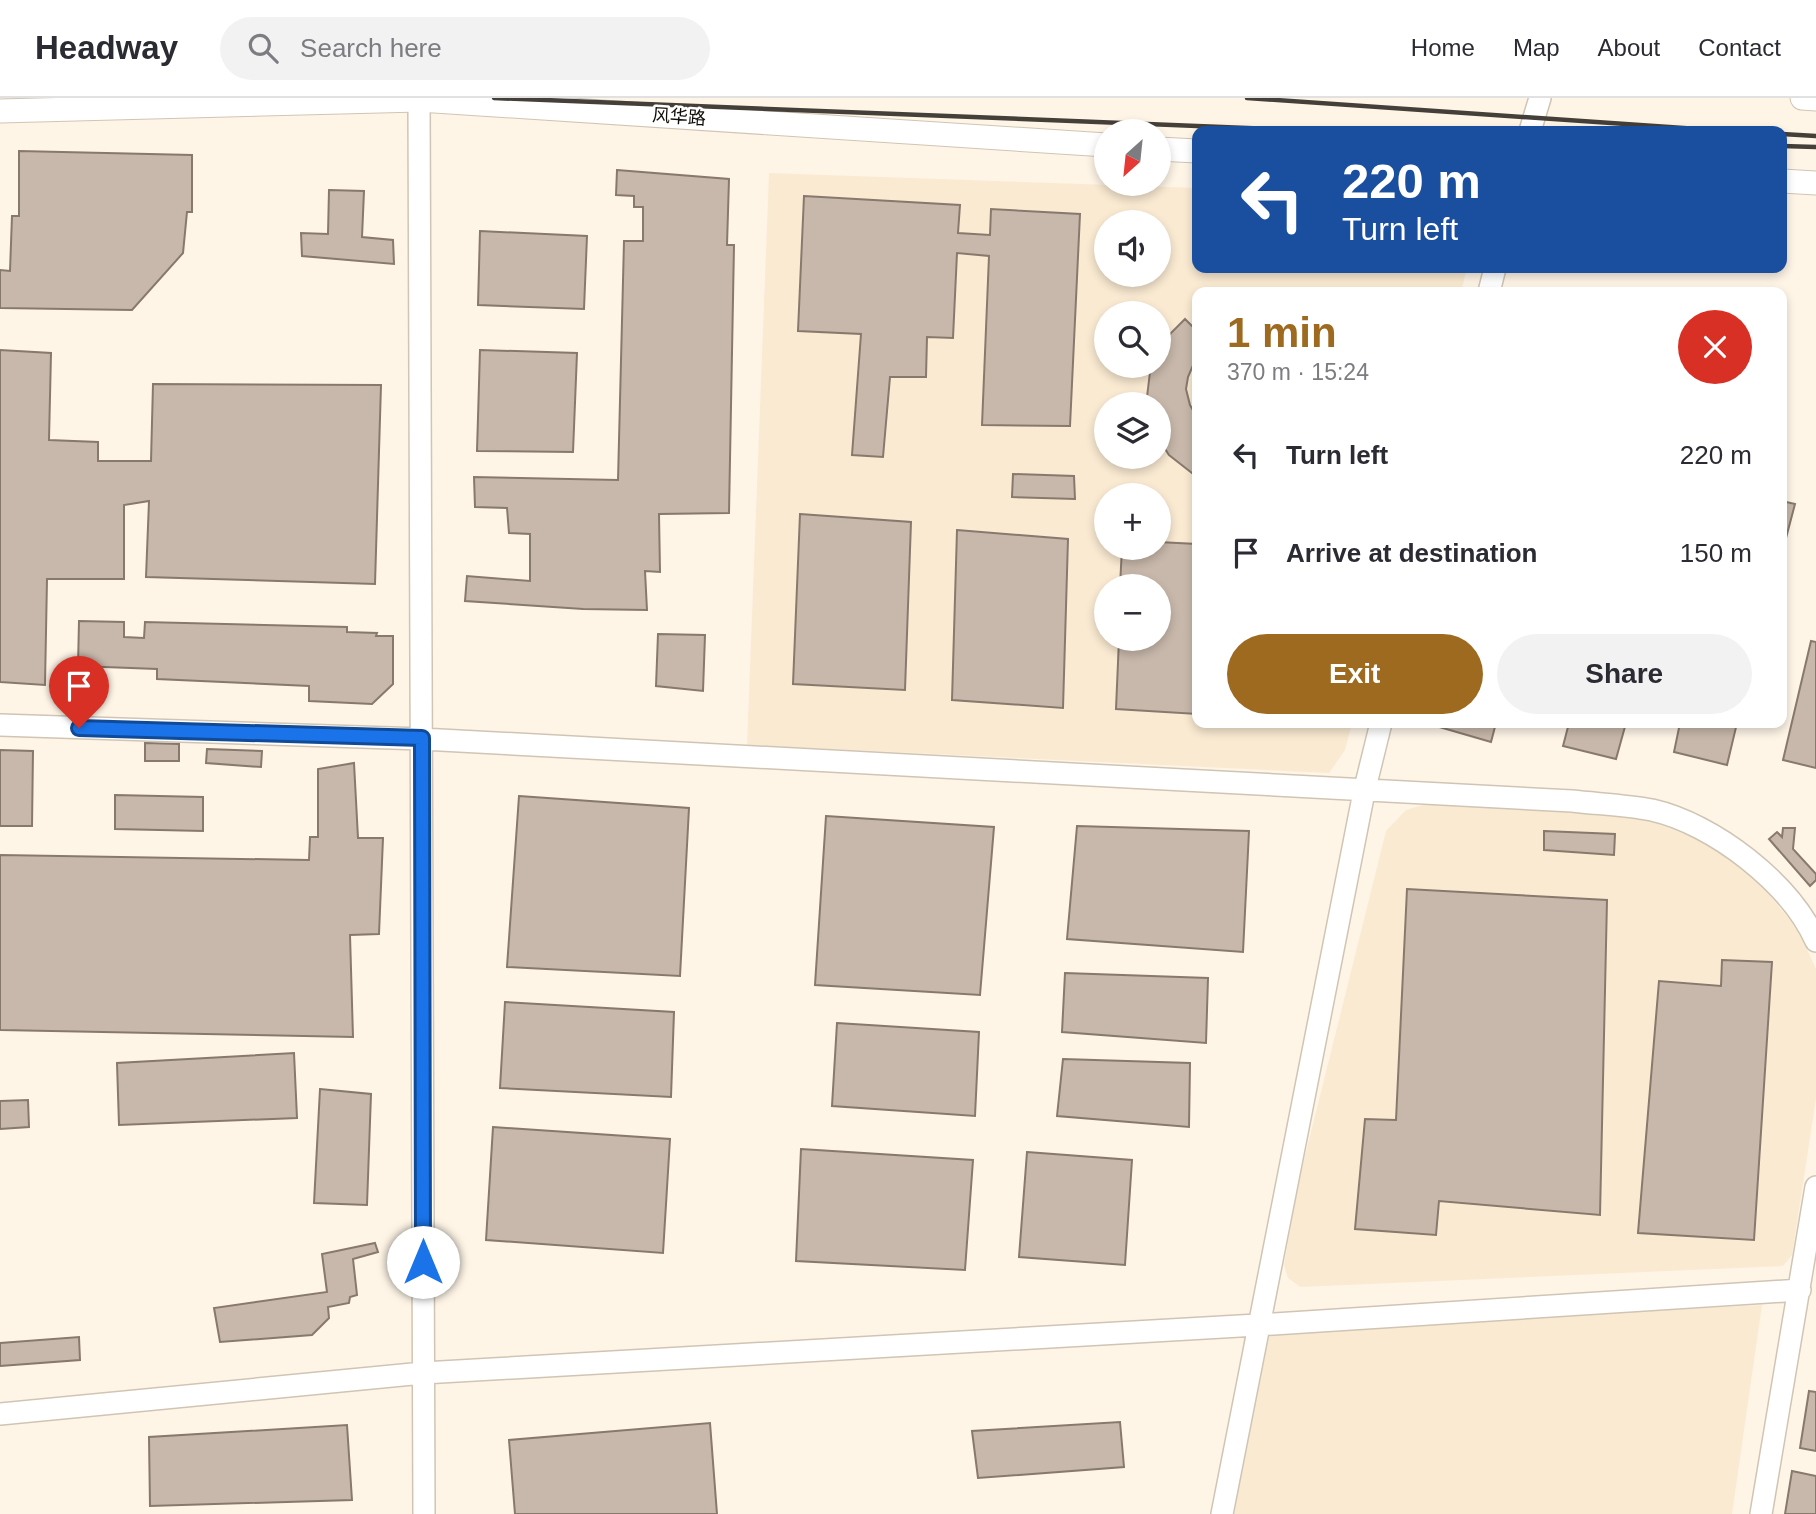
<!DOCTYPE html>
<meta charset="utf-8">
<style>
:root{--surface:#fff;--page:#f2f2f3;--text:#2b2b33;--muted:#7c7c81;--line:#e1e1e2;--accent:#9d6a20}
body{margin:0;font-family:Arial,"Noto Sans SC",sans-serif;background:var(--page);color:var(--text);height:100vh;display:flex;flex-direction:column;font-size:26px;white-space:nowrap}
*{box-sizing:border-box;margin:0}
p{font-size:23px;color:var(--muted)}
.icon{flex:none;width:38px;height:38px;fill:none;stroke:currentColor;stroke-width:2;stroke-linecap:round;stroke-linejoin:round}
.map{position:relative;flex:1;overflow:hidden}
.drawer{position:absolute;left:1192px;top:189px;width:595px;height:441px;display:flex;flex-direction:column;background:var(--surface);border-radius:14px;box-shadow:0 4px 10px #0003}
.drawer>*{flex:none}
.banner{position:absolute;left:1192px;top:28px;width:595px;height:147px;border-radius:14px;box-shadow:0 4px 10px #0003;background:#1a4fa0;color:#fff;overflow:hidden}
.needle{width:46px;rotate:207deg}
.tools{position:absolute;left:1094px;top:21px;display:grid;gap:14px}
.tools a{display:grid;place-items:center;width:77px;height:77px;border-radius:50%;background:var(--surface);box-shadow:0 4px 10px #0003;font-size:35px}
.pin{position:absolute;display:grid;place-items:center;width:60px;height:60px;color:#fff;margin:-72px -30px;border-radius:50% 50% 50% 0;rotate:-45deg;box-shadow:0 0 7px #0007}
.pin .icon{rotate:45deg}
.me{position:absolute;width:77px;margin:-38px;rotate:0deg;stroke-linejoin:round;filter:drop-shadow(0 0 5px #0008)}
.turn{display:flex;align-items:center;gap:24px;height:147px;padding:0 35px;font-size:32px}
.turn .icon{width:91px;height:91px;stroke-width:2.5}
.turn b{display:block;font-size:49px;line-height:60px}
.round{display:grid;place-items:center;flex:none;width:74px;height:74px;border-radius:37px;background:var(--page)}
.summary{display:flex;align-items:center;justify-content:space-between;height:119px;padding:0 35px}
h1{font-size:42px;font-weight:700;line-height:52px;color:var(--accent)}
.button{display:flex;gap:14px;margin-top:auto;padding:14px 35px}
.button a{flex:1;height:80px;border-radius:42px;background:var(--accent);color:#fff;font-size:28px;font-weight:700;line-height:80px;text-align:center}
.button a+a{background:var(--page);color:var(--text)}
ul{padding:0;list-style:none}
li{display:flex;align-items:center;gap:21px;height:98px;padding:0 35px}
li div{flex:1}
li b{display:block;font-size:26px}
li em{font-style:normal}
header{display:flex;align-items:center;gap:42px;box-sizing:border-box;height:98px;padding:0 35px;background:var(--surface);border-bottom:2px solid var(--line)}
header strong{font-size:33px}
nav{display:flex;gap:38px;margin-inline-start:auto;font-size:24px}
.search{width:490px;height:63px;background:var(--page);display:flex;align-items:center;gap:18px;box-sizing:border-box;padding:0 24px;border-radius:38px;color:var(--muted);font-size:26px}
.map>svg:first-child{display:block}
.built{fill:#faead2;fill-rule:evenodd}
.building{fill:#c8b8ab;stroke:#88796d;stroke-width:2}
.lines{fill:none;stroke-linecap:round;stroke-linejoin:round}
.secondary-casing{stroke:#d0c5b4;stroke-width:24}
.primary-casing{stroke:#d0c5b4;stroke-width:25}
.secondary{stroke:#fff;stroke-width:21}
.primary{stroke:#fff;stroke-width:23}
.rail{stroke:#443f38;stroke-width:4.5}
.route-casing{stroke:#114b97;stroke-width:18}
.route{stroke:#1a73e8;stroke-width:12}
.labels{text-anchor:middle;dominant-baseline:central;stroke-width:5;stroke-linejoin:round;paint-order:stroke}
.street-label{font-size:18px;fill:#100c07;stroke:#fff}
</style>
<header>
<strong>Headway</strong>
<div class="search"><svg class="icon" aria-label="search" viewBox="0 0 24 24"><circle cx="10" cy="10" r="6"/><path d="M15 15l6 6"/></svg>Search here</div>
<nav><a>Home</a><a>Map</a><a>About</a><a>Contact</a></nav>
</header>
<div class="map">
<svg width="1816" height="1416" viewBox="0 0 1816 1416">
<rect width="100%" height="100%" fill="#fef5e7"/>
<path class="built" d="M 769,75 L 1197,90 L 1197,170 L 1467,170 L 1461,194 L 1197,194 L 1197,625 L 1352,625 L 1345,652 L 1329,675 L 747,647 ZM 1106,124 L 1158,124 L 1158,177 L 1106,177 ZM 1106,215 L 1158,215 L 1158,268 L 1106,268 ZM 1106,306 L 1158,306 L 1158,359 L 1106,359 ZM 1106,397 L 1158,397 L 1158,450 L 1106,450 ZM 1106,488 L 1158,488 L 1158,541 L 1106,541 Z
M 1429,705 L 1642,719 L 1707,745 L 1758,783 L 1798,832 L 1816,871 L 1816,1001 L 1792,1157 L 1783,1168 L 1300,1189 L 1288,1180 L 1284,1167 L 1298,1086 L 1386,733 L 1406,712 Z
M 1762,1207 L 1732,1416 L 1227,1416 L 1244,1234 Z"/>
<path class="building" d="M 19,53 L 192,57 L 192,114 L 187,114 L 183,155 L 132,212 L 0,210 L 0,172 L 10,173 L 12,118 L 19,118 Z
M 617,72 L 729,81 L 727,147 L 734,147 L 729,415 L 659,416 L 660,474 L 645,473 L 647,512 L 583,511 L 465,503 L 467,478 L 530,483 L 530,436 L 509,435 L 507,410 L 475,409 L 474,379 L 618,382 L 624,143 L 643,143 L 643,109 L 634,109 L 634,98 L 616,97 Z
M 329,92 L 364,93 L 362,139 L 393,142 L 394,166 L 302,158 L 301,135 L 328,136 Z
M 804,98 L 960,107 L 958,135 L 990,137 L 991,111 L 1080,116 L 1070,328 L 982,327 L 989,158 L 957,155 L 953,240 L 927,239 L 926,279 L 890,279 L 883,359 L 852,357 L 861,236 L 798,233 Z
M 480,133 L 587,138 L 584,211 L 478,207 Z
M 1185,221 L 1197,233 L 1197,258 L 1188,279 L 1186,291 L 1190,307 L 1197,319 L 1197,379 L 1169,357 L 1158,340 L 1158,306 L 1149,306 L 1147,299 L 1150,274 L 1153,268 L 1158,268 L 1158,255 L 1164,242 Z
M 0,252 L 51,255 L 49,342 L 98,344 L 98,363 L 151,363 L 153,286 L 381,287 L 375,486 L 146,479 L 149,403 L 124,407 L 124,481 L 47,481 L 45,587 L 0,584 Z
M 480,252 L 577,255 L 573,354 L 477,353 Z
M 1013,376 L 1074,378 L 1075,401 L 1012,399 Z
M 1782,403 L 1795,406 L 1786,440 L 1782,440 Z
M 800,416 L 911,424 L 905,592 L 793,586 Z
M 957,432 L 1068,441 L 1063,610 L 952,602 Z
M 1158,444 L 1197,446 L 1197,616 L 1116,611 L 1119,541 L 1158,541 L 1158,488 L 1120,488 L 1122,450 L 1158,450 Z
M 79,523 L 124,524 L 124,539 L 144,540 L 145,524 L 347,529 L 347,534 L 377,535 L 376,538 L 393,538 L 393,586 L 372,606 L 309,603 L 309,588 L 157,581 L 157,571 L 78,568 Z
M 658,536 L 705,537 L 703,593 L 656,588 Z
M 1811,543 L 1816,544 L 1816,670 L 1783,662 Z
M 1437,625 L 1496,625 L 1491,644 L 1436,628 Z
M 1569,625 L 1626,625 L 1616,661 L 1563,648 Z
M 1680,625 L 1737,625 L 1727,667 L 1674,654 Z
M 145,645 L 179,646 L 179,663 L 145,663 Z
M 207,651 L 262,653 L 261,669 L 206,665 Z
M 0,652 L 33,653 L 32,728 L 0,728 Z
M 354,665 L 358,740 L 383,740 L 379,836 L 350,837 L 353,939 L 0,932 L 0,757 L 309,762 L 310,739 L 318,739 L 318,671 Z
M 115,697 L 203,699 L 203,733 L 115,731 Z
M 519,698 L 689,710 L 680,878 L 507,869 Z
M 826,718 L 994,729 L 980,897 L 815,887 Z
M 1077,728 L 1249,733 L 1243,854 L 1067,841 Z
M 1783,730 L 1795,730 L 1793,751 L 1816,776 L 1816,782 L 1810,788 L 1769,741 L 1777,734 L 1782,739 Z
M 1544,733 L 1615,736 L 1614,757 L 1544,752 Z
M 1407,791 L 1607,802 L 1600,1117 L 1439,1103 L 1436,1137 L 1355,1131 L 1365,1021 L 1396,1022 Z
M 1722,862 L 1772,864 L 1754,1142 L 1638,1135 L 1659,883 L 1721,888 Z
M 1065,875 L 1208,880 L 1206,945 L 1062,934 Z
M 505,904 L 674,914 L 671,999 L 500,990 Z
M 837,925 L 979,934 L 975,1018 L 832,1008 Z
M 294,955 L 297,1020 L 119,1027 L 117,965 Z
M 1063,961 L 1190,965 L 1189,1029 L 1057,1018 Z
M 320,991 L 371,996 L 367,1107 L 314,1105 Z
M 28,1002 L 29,1029 L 0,1031 L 0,1003 Z
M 493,1029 L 670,1041 L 663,1155 L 486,1142 Z
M 801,1051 L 973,1062 L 965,1172 L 796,1163 Z
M 1027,1054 L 1132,1062 L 1125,1167 L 1019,1159 Z
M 375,1145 L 378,1154 L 353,1161 L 357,1197 L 350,1199 L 349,1205 L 328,1209 L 329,1220 L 312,1237 L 220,1244 L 214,1210 L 327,1194 L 322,1156 Z
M 79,1239 L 80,1262 L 0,1268 L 0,1245 Z
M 1809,1293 L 1816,1294 L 1816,1353 L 1800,1350 Z
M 1120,1324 L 1124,1369 L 978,1380 L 972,1333 Z
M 710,1325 L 717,1416 L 515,1416 L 509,1342 Z
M 347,1327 L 352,1402 L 150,1408 L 149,1339 Z
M 1792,1373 L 1816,1378 L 1816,1416 L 1785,1416 Z"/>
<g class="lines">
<g class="secondary-casing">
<path id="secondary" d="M 419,0 L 424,1416
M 1530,33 L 1540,0
M 1489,194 L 1495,170
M 0,627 L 422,641 L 1572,703 C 1598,706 1626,707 1652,712 C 1714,726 1790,785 1816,843
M 0,1316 L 423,1275 L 1257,1227 L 1800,1192
M 1222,1416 L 1364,694 L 1381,625
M 1761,1416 L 1816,1089"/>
</g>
<g class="primary-casing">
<path id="primary" d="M 1802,0 L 1816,1
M 0,13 L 419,2 L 1106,47
M 1158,51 L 1197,53
M 1782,83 L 1816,85"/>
</g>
<use href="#secondary" class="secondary"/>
<use href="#primary" class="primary"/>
<path class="rail" d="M 494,0 L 1324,33
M 1247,0 L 1727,33
M 1782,36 L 1816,38
M 1782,48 L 1816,49"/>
</g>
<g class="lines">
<g class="route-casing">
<path id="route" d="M 79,630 L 422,640 L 423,1164"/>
</g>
<use href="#route" class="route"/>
</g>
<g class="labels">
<g class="street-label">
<text transform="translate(679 19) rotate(4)">风华路</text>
</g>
</g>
</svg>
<div class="tools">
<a><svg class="needle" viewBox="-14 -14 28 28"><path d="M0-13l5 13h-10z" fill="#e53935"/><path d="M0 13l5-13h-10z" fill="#7c7c81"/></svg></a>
<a><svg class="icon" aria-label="sound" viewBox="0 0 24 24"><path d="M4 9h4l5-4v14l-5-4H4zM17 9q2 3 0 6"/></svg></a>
<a><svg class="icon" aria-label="search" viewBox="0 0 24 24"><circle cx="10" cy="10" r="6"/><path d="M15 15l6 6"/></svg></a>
<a><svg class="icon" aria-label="layers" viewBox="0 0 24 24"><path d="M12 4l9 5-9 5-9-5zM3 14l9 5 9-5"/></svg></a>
<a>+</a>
<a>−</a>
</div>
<div class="pin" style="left:79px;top:630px;background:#d93025"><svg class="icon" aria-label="arrive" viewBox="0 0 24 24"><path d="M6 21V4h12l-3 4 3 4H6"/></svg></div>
<svg class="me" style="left:423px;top:1164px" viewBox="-20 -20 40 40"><circle r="19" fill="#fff"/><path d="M0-13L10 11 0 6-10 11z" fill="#1a73e8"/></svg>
<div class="banner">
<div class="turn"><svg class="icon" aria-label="left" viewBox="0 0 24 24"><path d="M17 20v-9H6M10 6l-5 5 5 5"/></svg><div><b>220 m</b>Turn left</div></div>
</div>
<section class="drawer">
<div class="summary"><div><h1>1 min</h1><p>370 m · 15:24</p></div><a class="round" style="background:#d93025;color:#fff"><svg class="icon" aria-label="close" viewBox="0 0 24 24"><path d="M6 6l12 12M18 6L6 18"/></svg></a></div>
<ul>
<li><svg class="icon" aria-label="left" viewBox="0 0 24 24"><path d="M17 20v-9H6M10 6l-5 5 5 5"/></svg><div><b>Turn left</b></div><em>220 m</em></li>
<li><svg class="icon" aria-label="arrive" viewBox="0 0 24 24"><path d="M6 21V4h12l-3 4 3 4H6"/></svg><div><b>Arrive at destination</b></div><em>150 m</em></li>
</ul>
<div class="button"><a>Exit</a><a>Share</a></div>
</section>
</div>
